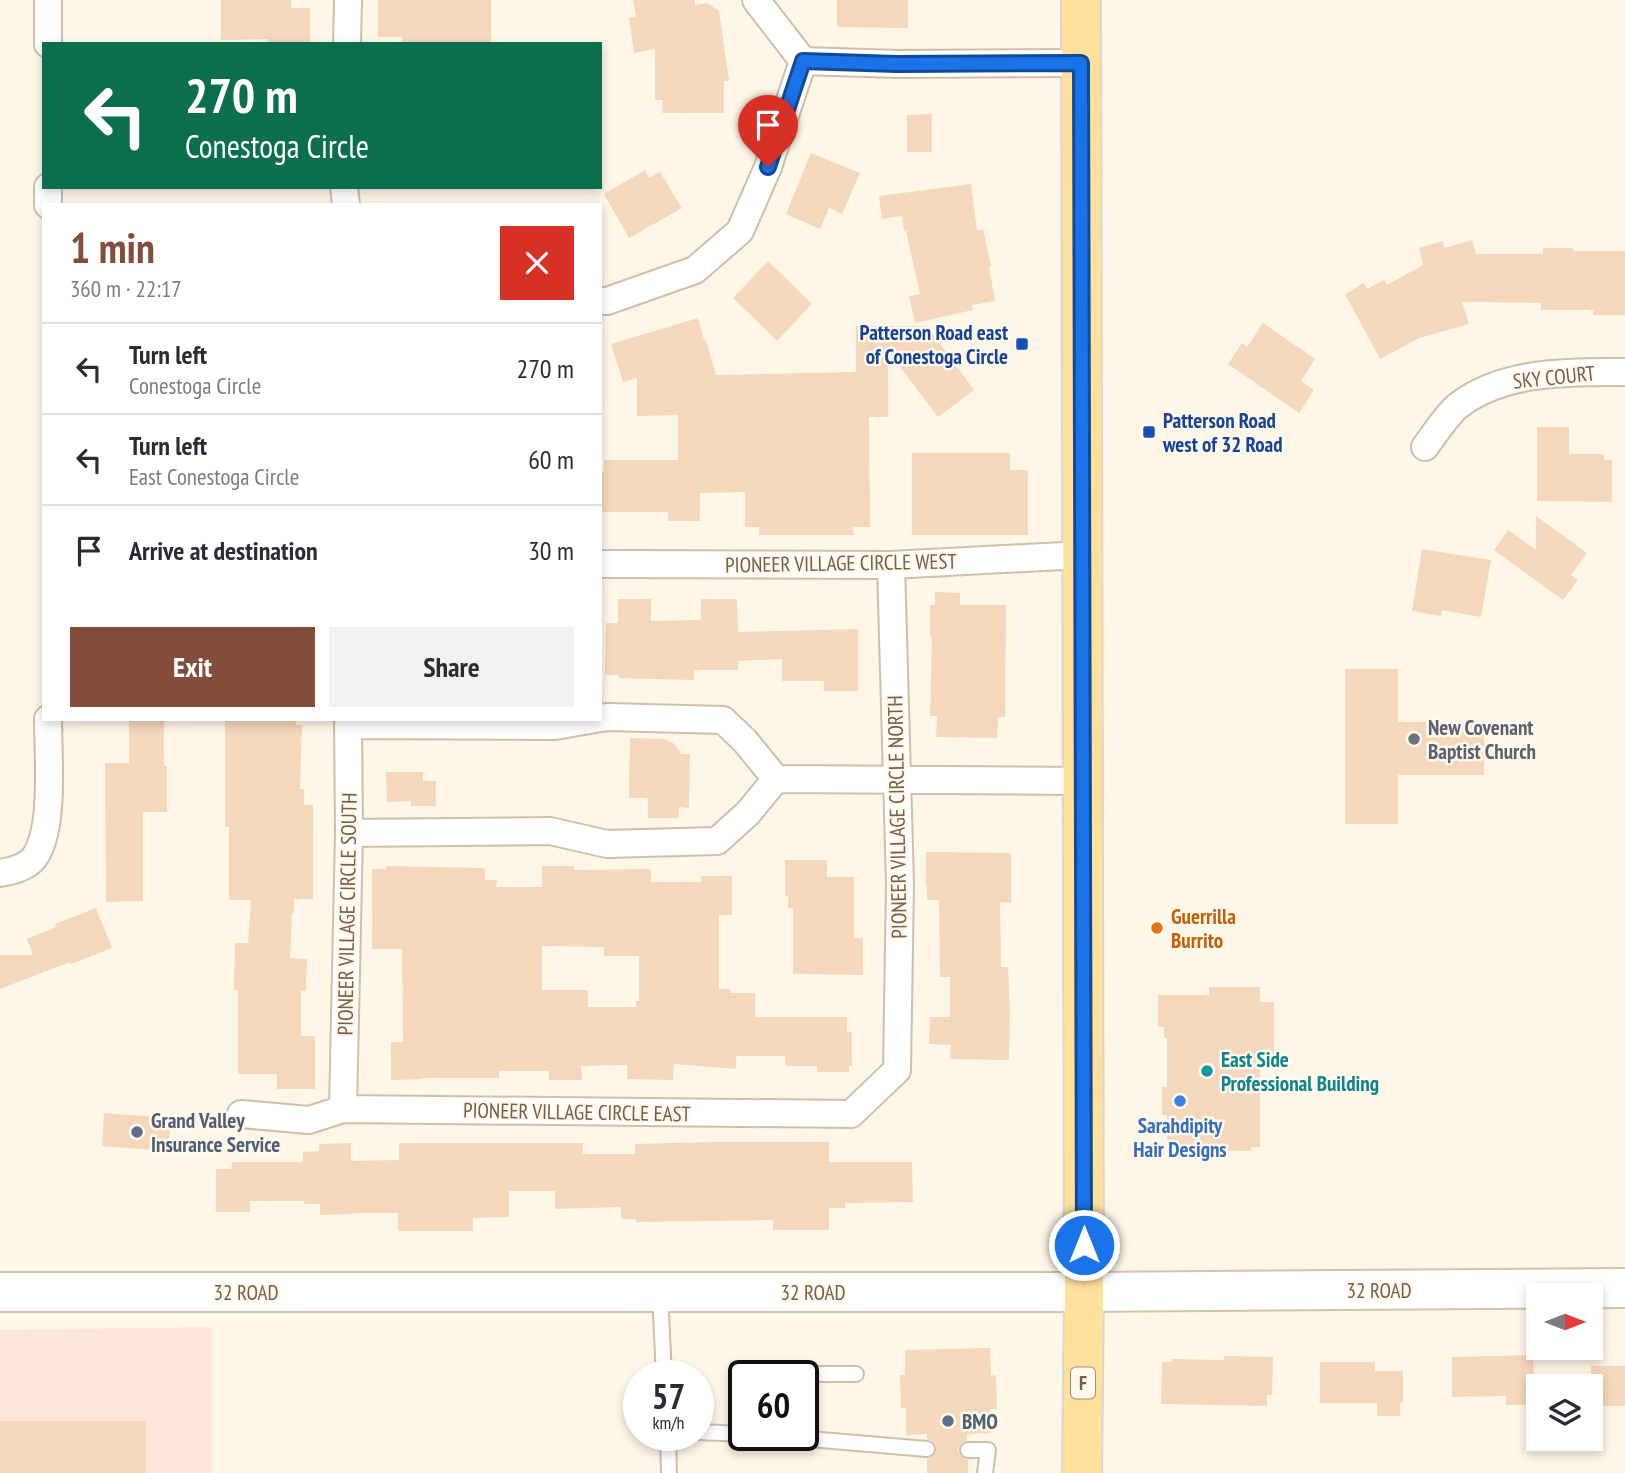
<!DOCTYPE html>
<meta charset="utf-8">
<style>
:root{--surface:#fff;--page:#f2f2f3;--text:#2b2b33;--muted:#7c7c81;--line:#e1e1e2;--accent:#834d3b}
body{margin:0;font-family:"PT Sans Narrow",sans-serif;background:var(--page);color:var(--text);height:100vh;display:flex;flex-direction:column;font-size:26px;white-space:nowrap}
*{box-sizing:border-box;margin:0}
p{font-size:23px;color:var(--muted)}
.icon{flex:none;width:38px;height:38px;fill:none;stroke:currentColor;stroke-width:2;stroke-linecap:round;stroke-linejoin:round}
.map{position:relative;flex:1;overflow:hidden}
.side{position:absolute;left:42px;top:203px;width:560px;height:518px;display:flex;flex-direction:column;background:var(--surface);border-radius:0px;box-shadow:0 4px 10px #0003}
.side>*{flex:none}
.banner{position:absolute;left:42px;top:42px;width:560px;height:147px;border-radius:0px;box-shadow:0 4px 10px #0003;background:#0b6e4f;color:#fff;overflow:hidden}
.needle{width:46px;rotate:90deg}
.controls{position:absolute;left:1526px;top:1283px;display:grid;gap:14px}
.controls a{display:grid;place-items:center;width:77px;height:77px;border-radius:0px;background:var(--surface);box-shadow:0 4px 10px #0003;font-size:35px}
.speed{position:absolute;left:623px;top:1360px;display:flex;gap:14px;font-size:35px;font-weight:700;text-align:center}
.speed>*{display:grid;place-content:center;width:91px;height:91px;border-radius:50%;background:var(--surface);box-shadow:0 4px 10px #0003;line-height:1}
.speed small{font-size:18px;font-weight:400}
.speed .limit{border:4px solid #111;border-radius:10px;background:#fff;color:#111}
.pin{position:absolute;display:grid;place-items:center;width:60px;height:60px;color:#fff;margin:-72px -30px;border-radius:50% 50% 50% 0;rotate:-45deg;box-shadow:0 0 7px #0007}
.pin .icon{rotate:45deg}
.me{position:absolute;width:77px;margin:-38px;rotate:0deg;stroke-linejoin:round;filter:drop-shadow(0 0 5px #0008)}
.turn{display:flex;align-items:center;gap:24px;height:147px;padding:0 28px;font-size:32px}
.turn .icon{width:91px;height:91px;stroke-width:2.5}
.turn b{display:block;font-size:49px;line-height:60px}
.round{display:grid;place-items:center;flex:none;width:74px;height:74px;border-radius:0px;background:var(--page)}
.summary{display:flex;align-items:center;justify-content:space-between;height:119px;padding:0 28px}
h1{font-size:42px;font-weight:800;line-height:52px;color:var(--accent)}
.cta{display:flex;gap:14px;margin-top:auto;padding:14px 28px}
.cta a{flex:1;height:80px;border-radius:0px;background:var(--accent);color:#fff;font-size:28px;font-weight:800;line-height:80px;text-align:center}
.cta a+a{background:var(--page);color:var(--text)}
ul{padding:0;list-style:none}
li{display:flex;align-items:center;gap:21px;height:91px;padding:0 28px;border-top:2px solid var(--line)}
li div{flex:1}
li b{display:block;font-size:26px}
li em{font-style:normal}
.map>svg:first-child{display:block}
.commercial{fill:#fee7da}
.building{fill:#f5d7bc;fill-rule:evenodd}
.lines{fill:none;stroke-linecap:round;stroke-linejoin:round}
.lane-casing{stroke:#d0beab;stroke-width:18}
.street-casing{stroke:#d0beab;stroke-width:30}
.secondary-casing{stroke:#d6c1ab;stroke-width:42}
.primary-casing{stroke:#dcd5d0;stroke-width:42}
.lane{stroke:#fff;stroke-width:14}
.street{stroke:#fff;stroke-width:26}
.secondary{stroke:#fff;stroke-width:38}
.primary{stroke:#ffe19c;stroke-width:38}
.route-casing{stroke:#114b97;stroke-width:18}
.route{stroke:#1a73e8;stroke-width:12}
.transit-dot{fill:#1a4fb4;stroke:#fff9ee;stroke-width:2.5}
.worship-dot{fill:#6b7280;stroke:#fff9ee;stroke-width:2.5}
.food-dot{fill:#e8710a;stroke:#fff9ee;stroke-width:2.5}
.culture-dot{fill:#0f9aa8;stroke:#fff9ee;stroke-width:2.5}
.shop-dot{fill:#3f7fe0;stroke:#fff9ee;stroke-width:2.5}
.service-dot{fill:#5c6f8a;stroke:#fff9ee;stroke-width:2.5}
.labels{text-anchor:middle;dominant-baseline:central;stroke-width:5;stroke-linejoin:round;paint-order:stroke}
.shield{fill:#fff9ee;stroke:#a18c7a;stroke-width:2}
.shield-label{font-size:19px;font-weight:bold;fill:#795d49}
.transit-label{font-size:21px;font-weight:bold;fill:#164399;stroke:#fff9ee;text-anchor:end}
.street-label{font-size:21px;fill:#795d49;stroke:#fff9ee}
.worship-label{font-size:21px;font-weight:bold;fill:#5b616d;stroke:#fff9ee;text-anchor:start}
.food-label{font-size:21px;font-weight:bold;fill:#c56008;stroke:#fff9ee;text-anchor:start}
.culture-label{font-size:21px;font-weight:bold;fill:#0d838f;stroke:#fff9ee;text-anchor:start}
.service-label{font-size:21px;font-weight:bold;fill:#4e5e75;stroke:#fff9ee;text-anchor:start}
.shop-label{font-size:21px;font-weight:bold;fill:#366cbe;stroke:#fff9ee}
</style>
<div class="map">
<svg width="1625" height="1473" viewBox="0 0 1625 1473">
<rect width="100%" height="100%" fill="#fef6e7"/>
<path class="commercial" d="M 212,1327 L 212,1473 L 0,1473 L 0,1330 Z"/>
<path class="building" d="M 221,0 L 291,0 L 291,8 L 310,8 L 310,44 L 268,44 L 268,39 L 221,40 Z
M 378,0 L 491,0 L 491,44 L 402,44 L 402,37 L 378,37 Z
M 633,0 L 695,0 L 695,5 L 707,3 L 719,11 L 729,81 L 724,81 L 724,113 L 662,113 L 663,100 L 655,100 L 655,49 L 634,53 L 629,18 L 636,17 Z
M 837,0 L 908,0 L 908,28 L 837,27 Z
M 932,114 L 932,152 L 907,152 L 907,115 Z
M 811,153 L 860,173 L 842,214 L 829,208 L 820,229 L 786,214 Z
M 645,170 L 649,178 L 660,172 L 682,208 L 629,238 L 604,194 Z
M 971,184 L 977,231 L 983,229 L 991,266 L 989,267 L 995,301 L 972,305 L 973,310 L 915,323 L 909,296 L 920,294 L 906,231 L 904,231 L 902,216 L 882,219 L 879,196 Z
M 1472,240 L 1476,254 L 1543,254 L 1543,248 L 1573,248 L 1573,251 L 1625,251 L 1625,315 L 1593,315 L 1593,310 L 1541,310 L 1541,303 L 1462,302 L 1469,324 L 1419,338 L 1380,359 L 1345,294 L 1364,283 L 1367,289 L 1384,280 L 1387,285 L 1423,265 L 1419,248 L 1443,241 L 1444,248 Z
M 768,261 L 812,304 L 777,341 L 733,298 Z
M 698,318 L 704,340 L 706,340 L 716,375 L 856,372 L 856,326 L 927,326 L 974,390 L 938,417 L 888,351 L 888,417 L 869,417 L 870,527 L 853,527 L 854,535 L 759,535 L 759,527 L 745,527 L 745,492 L 700,493 L 700,521 L 668,521 L 668,512 L 600,512 L 600,472 L 604,472 L 604,460 L 678,460 L 678,415 L 637,416 L 637,378 L 623,382 L 611,344 Z
M 1263,323 L 1315,359 L 1301,381 L 1314,390 L 1299,413 L 1228,364 L 1242,343 L 1247,347 Z
M 1537,427 L 1569,427 L 1569,454 L 1604,454 L 1604,460 L 1612,460 L 1612,502 L 1537,501 Z
M 912,453 L 1010,453 L 1010,470 L 1028,470 L 1028,535 L 912,535 Z
M 1536,516 L 1587,553 L 1571,575 L 1578,580 L 1563,600 L 1494,550 L 1508,530 L 1536,550 Z
M 1422,549 L 1491,560 L 1481,617 L 1442,610 L 1441,616 L 1412,611 Z
M 935,592 L 960,593 L 960,605 L 1006,605 L 1005,717 L 998,717 L 997,738 L 936,737 L 937,716 L 930,716 L 932,637 L 930,637 L 930,605 L 935,605 Z
M 618,599 L 651,599 L 651,621 L 701,620 L 701,599 L 737,599 L 738,632 L 858,629 L 858,691 L 824,691 L 824,681 L 782,681 L 782,659 L 738,661 L 738,670 L 694,670 L 694,680 L 619,678 L 619,675 L 605,675 L 606,623 L 618,623 Z
M 1345,669 L 1398,669 L 1398,722 L 1484,722 L 1484,775 L 1398,775 L 1398,824 L 1345,824 Z
M 129,719 L 164,719 L 164,766 L 167,766 L 167,812 L 143,812 L 143,901 L 106,902 L 105,763 L 129,763 Z
M 225,719 L 296,719 L 296,725 L 302,725 L 300,789 L 304,789 L 304,805 L 313,805 L 313,899 L 294,899 L 294,913 L 292,913 L 290,958 L 307,959 L 306,991 L 301,991 L 301,1036 L 315,1036 L 315,1089 L 277,1089 L 277,1074 L 238,1074 L 238,990 L 234,990 L 235,943 L 248,943 L 251,900 L 229,900 L 229,827 L 225,827 Z
M 630,738 L 664,739 L 673,743 L 680,751 L 680,754 L 690,754 L 689,808 L 679,807 L 679,818 L 648,818 L 648,798 L 629,798 Z
M 386,772 L 423,772 L 423,781 L 436,781 L 436,806 L 411,806 L 411,801 L 387,802 Z
M 926,852 L 1011,853 L 1011,903 L 1000,902 L 1001,967 L 1008,967 L 1010,1014 L 1009,1060 L 950,1059 L 951,1045 L 929,1044 L 930,1017 L 950,1017 L 950,977 L 940,977 L 939,900 L 927,900 L 927,886 L 926,886 Z
M 785,860 L 827,860 L 827,877 L 854,877 L 854,938 L 863,938 L 863,975 L 793,974 L 793,908 L 788,908 L 788,896 L 785,896 Z
M 386,866 L 485,868 L 485,880 L 497,880 L 496,887 L 542,887 L 542,866 L 574,866 L 574,870 L 651,869 L 651,882 L 701,882 L 701,876 L 732,876 L 732,915 L 719,915 L 719,989 L 730,989 L 730,993 L 755,993 L 755,1017 L 847,1017 L 847,1032 L 852,1032 L 852,1066 L 849,1066 L 849,1072 L 817,1072 L 817,1066 L 785,1066 L 785,1056 L 736,1056 L 736,1069 L 674,1064 L 673,1080 L 627,1079 L 627,1065 L 581,1066 L 582,1080 L 549,1080 L 549,1071 L 499,1071 L 499,1078 L 423,1078 L 423,1079 L 391,1080 L 391,1042 L 403,1042 L 402,949 L 372,949 L 372,869 L 386,869 ZM 542,946 L 604,947 L 604,956 L 639,956 L 639,1001 L 636,1001 L 636,1007 L 588,1007 L 588,990 L 542,990 Z
M 96,908 L 112,948 L 71,964 L 70,962 L 0,989 L 0,955 L 33,955 L 27,939 L 56,927 L 55,924 Z
M 1209,987 L 1260,987 L 1260,1002 L 1274,1002 L 1274,1069 L 1260,1069 L 1260,1147 L 1251,1147 L 1251,1151 L 1180,1150 L 1180,1148 L 1167,1148 L 1167,1115 L 1162,1115 L 1162,1087 L 1167,1087 L 1167,1038 L 1164,1038 L 1164,1027 L 1158,1027 L 1158,995 L 1209,995 Z
M 104,1113 L 171,1118 L 168,1151 L 102,1146 Z
M 711,1142 L 829,1142 L 829,1162 L 912,1162 L 913,1202 L 845,1203 L 845,1208 L 829,1208 L 829,1230 L 773,1230 L 773,1220 L 636,1222 L 636,1219 L 621,1219 L 621,1207 L 555,1209 L 555,1191 L 509,1191 L 509,1217 L 473,1218 L 473,1231 L 398,1231 L 398,1213 L 353,1213 L 353,1214 L 320,1215 L 320,1204 L 304,1204 L 304,1201 L 250,1201 L 250,1212 L 216,1212 L 216,1169 L 232,1169 L 232,1162 L 303,1162 L 303,1152 L 319,1151 L 319,1144 L 351,1143 L 351,1161 L 399,1160 L 399,1143 L 583,1143 L 583,1154 L 635,1154 L 635,1144 Z
M 990,1348 L 991,1376 L 996,1375 L 997,1409 L 990,1409 L 990,1433 L 967,1434 L 967,1440 L 963,1442 L 959,1446 L 958,1451 L 960,1455 L 968,1460 L 968,1473 L 927,1473 L 927,1459 L 932,1457 L 935,1454 L 936,1446 L 932,1441 L 927,1439 L 927,1434 L 906,1435 L 906,1408 L 901,1408 L 900,1375 L 905,1375 L 905,1350 Z
M 1533,1355 L 1534,1388 L 1529,1388 L 1530,1405 L 1506,1405 L 1506,1396 L 1452,1397 L 1452,1357 Z
M 1224,1356 L 1273,1357 L 1272,1395 L 1267,1395 L 1267,1406 L 1161,1404 L 1162,1362 L 1172,1362 L 1172,1359 L 1224,1360 Z
M 1320,1362 L 1375,1362 L 1375,1371 L 1403,1371 L 1403,1403 L 1400,1403 L 1400,1416 L 1377,1416 L 1377,1403 L 1320,1403 Z
M 1591,1366 L 1625,1366 L 1625,1406 L 1591,1406 Z
M 0,1421 L 146,1421 L 146,1473 L 0,1473 Z"/>
<g class="lines">
<g class="lane-casing">
<path id="lane" d="M 660,1293 L 664,1376
M 698,1432 L 744,1434
M 738,1433 L 737,1374 L 856,1374
M 668,1435 L 669,1473
M 761,1435 L 927,1449
M 968,1450 L 988,1450 L 985,1473"/>
</g>
<g class="street-casing">
<path id="street" d="M 756,0 L 803,61
M 48,44 L 48,0
M 347,44 L 348,0
M 803,61 L 897,64 L 1081,63
M 344,187 L 346,205
M 48,205 L 48,187
M 600,301 L 607,301 L 695,270 L 740,231 L 768,167 L 803,61
M 1425,447 C 1434,435 1448,413 1459,405 C 1505,370 1570,372 1625,372
M 600,564 L 891,565 L 1082,555
M 600,718 L 608,717 L 723,720 L 745,741 L 776,779
M 348,725 L 555,726 L 595,719
M 349,833 L 550,831 L 607,844 L 717,841 L 748,813 L 776,779 L 1083,781
M 0,873 C 11,871 26,868 34,858 C 55,830 48,755 48,719
M 343,1109 L 349,833 L 348,719
M 241,1114 L 309,1120 L 343,1109 L 851,1114 L 897,1070 L 900,884 L 891,565"/>
</g>
<g class="secondary-casing">
<path id="secondary" d="M 0,1292 L 1084,1292 L 1625,1288"/>
</g>
<g class="primary-casing">
<path id="primary" d="M 1081,0 L 1084,1292 L 1082,1473"/>
</g>
<use href="#lane" class="lane"/>
<use href="#street" class="street"/>
<use href="#secondary" class="secondary"/>
<use href="#primary" class="primary"/>
</g>
<g class="lines">
<g class="route-casing">
<path id="route" d="M 768,167 L 803,61 L 897,64 L 1081,63 L 1084,1245"/>
</g>
<use href="#route" class="route"/>
</g>
<g class="transit-dot">
<rect x="1015" y="337" width="14" height="14" rx="3.5"/>
<rect x="1142" y="425" width="14" height="14" rx="3.5"/>
</g>
<circle class="worship-dot" cx="1414" cy="739" r="7"/>
<circle class="food-dot" cx="1157" cy="928" r="7"/>
<circle class="culture-dot" cx="1207" cy="1071" r="7"/>
<circle class="shop-dot" cx="1180" cy="1101" r="7"/>
<g class="service-dot">
<circle cx="137" cy="1132" r="7"/>
<circle cx="948" cy="1421" r="7"/>
</g>
<g class="labels">
<rect class="shield" x="1071" y="1367.5" width="24" height="31" rx="5"/>
<g class="shield-label">
<text x="1083" y="1383">F</text>
</g>
<g class="transit-label">
<text x="1008" y="332">Patterson Road east<tspan x="1008" dy="24">of Conestoga Circle</tspan></text>
<text x="1163" y="420" text-anchor="start">Patterson Road<tspan x="1163" dy="24">west of 32 Road</tspan></text>
</g>
<g class="street-label">
<text transform="translate(1554 377) rotate(-6)">SKY COURT</text>
<text transform="translate(841 563) rotate(-1)">PIONEER VILLAGE CIRCLE WEST</text>
<text transform="translate(897 817) rotate(-91)">PIONEER VILLAGE CIRCLE NORTH</text>
<text transform="translate(347 914) rotate(-89)">PIONEER VILLAGE CIRCLE SOUTH</text>
<text transform="translate(577 1112) rotate(1)">PIONEER VILLAGE CIRCLE EAST</text>
<text x="1379" y="1290">32 ROAD</text>
<text x="246" y="1292">32 ROAD</text>
<text x="813" y="1292">32 ROAD</text>
</g>
<g class="worship-label">
<text x="1428" y="727">New Covenant<tspan x="1428" dy="24">Baptist Church</tspan></text>
</g>
<g class="food-label">
<text x="1171" y="916">Guerrilla<tspan x="1171" dy="24">Burrito</tspan></text>
</g>
<g class="culture-label">
<text x="1221" y="1059">East Side<tspan x="1221" dy="24">Professional Building</tspan></text>
</g>
<g class="service-label">
<text x="151" y="1120">Grand Valley<tspan x="151" dy="24">Insurance Service</tspan></text>
<text x="962" y="1421">BMO</text>
</g>
<g class="shop-label">
<text x="1180" y="1125">Sarahdipity<tspan x="1180" dy="24">Hair Designs</tspan></text>
</g>
</g>
</svg>
<div class="controls">
<a><svg class="needle" viewBox="-14 -14 28 28"><path d="M0-13l5 13h-10z" fill="#e53935"/><path d="M0 13l5-13h-10z" fill="#7c7c81"/></svg></a>
<a><svg class="icon" aria-label="layers" viewBox="0 0 24 24"><path d="M12 4l9 5-9 5-9-5zM3 14l9 5 9-5"/></svg></a>
</div>
<div class="speed"><div>57<small>km/h</small></div><div class="limit">60</div></div>
<div class="pin" style="left:768px;top:167px;background:#d93025"><svg class="icon" aria-label="arrive" viewBox="0 0 24 24"><path d="M6 21V4h12l-3 4 3 4H6"/></svg></div>
<svg class="me" style="left:1084px;top:1245px" viewBox="-20 -20 40 40"><circle r="17" fill="#1a73e8" stroke="#fff" stroke-width="3"/><path d="M0-11L8 9 0 5-8 9z" fill="#fff"/></svg>
<div class="banner">
<div class="turn"><svg class="icon" aria-label="left" viewBox="0 0 24 24"><path d="M17 20v-9H6M10 6l-5 5 5 5"/></svg><div><b>270 m</b>Conestoga Circle</div></div>
</div>
<section class="side">
<div class="summary"><div><h1>1 min</h1><p>360 m · 22:17</p></div><a class="round" style="background:#d93025;color:#fff"><svg class="icon" aria-label="close" viewBox="0 0 24 24"><path d="M6 6l12 12M18 6L6 18"/></svg></a></div>
<ul>
<li><svg class="icon" aria-label="left" viewBox="0 0 24 24"><path d="M17 20v-9H6M10 6l-5 5 5 5"/></svg><div><b>Turn left</b><p>Conestoga Circle</p></div><em>270 m</em></li>
<li><svg class="icon" aria-label="left" viewBox="0 0 24 24"><path d="M17 20v-9H6M10 6l-5 5 5 5"/></svg><div><b>Turn left</b><p>East Conestoga Circle</p></div><em>60 m</em></li>
<li><svg class="icon" aria-label="arrive" viewBox="0 0 24 24"><path d="M6 21V4h12l-3 4 3 4H6"/></svg><div><b>Arrive at destination</b></div><em>30 m</em></li>
</ul>
<div class="cta"><a>Exit</a><a>Share</a></div>
</section>
</div>
